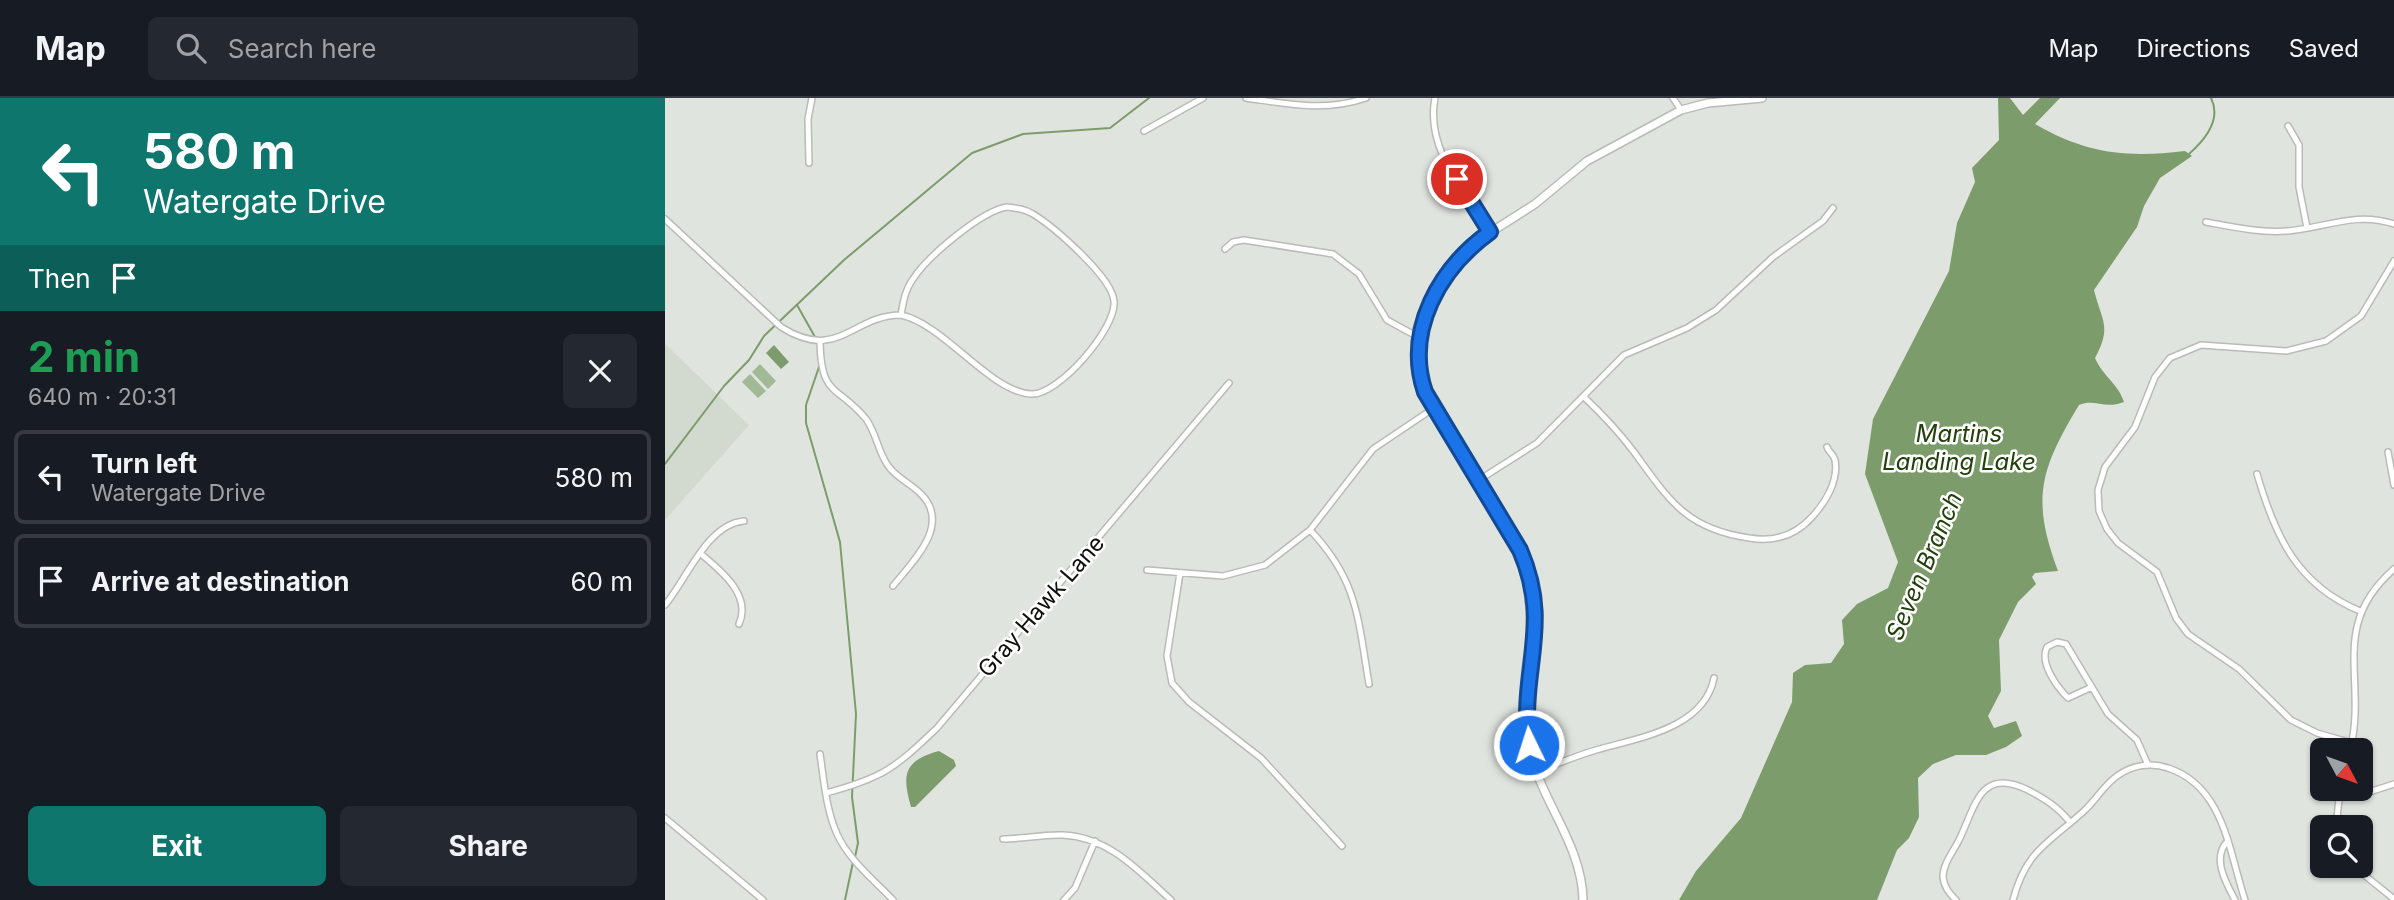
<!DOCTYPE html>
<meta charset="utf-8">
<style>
:root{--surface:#171b24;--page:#242831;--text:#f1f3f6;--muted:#9ea1a6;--line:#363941;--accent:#0f766e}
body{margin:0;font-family:Inter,sans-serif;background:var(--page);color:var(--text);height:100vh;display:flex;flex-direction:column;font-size:26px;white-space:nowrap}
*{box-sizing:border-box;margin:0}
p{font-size:23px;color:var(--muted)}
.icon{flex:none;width:38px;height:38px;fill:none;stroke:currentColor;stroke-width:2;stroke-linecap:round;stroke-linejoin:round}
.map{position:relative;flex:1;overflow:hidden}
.panel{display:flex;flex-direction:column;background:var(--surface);width:665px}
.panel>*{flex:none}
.hud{background:#0f766e;color:#fff;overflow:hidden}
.needle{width:46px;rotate:131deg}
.fabs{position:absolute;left:1645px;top:640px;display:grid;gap:14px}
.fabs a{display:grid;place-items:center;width:63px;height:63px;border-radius:10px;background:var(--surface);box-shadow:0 2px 5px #0004;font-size:35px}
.pin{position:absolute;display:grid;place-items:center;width:60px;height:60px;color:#fff;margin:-30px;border:4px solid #fff;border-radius:50%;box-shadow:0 2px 7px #0007}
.me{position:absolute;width:77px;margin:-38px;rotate:356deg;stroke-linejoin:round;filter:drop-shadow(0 0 5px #0008)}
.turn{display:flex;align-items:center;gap:24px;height:147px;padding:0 28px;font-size:32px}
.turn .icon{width:91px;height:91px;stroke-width:2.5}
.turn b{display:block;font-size:49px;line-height:60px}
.then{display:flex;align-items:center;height:66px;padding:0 28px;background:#0003;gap:14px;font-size:26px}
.round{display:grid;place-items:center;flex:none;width:74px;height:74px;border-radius:10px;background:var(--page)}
.summary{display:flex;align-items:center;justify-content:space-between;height:119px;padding:0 28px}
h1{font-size:42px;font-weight:700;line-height:52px;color:#1e9e55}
.cta{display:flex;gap:14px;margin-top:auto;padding:14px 28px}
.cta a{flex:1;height:80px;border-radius:10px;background:var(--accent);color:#fff;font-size:28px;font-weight:700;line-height:80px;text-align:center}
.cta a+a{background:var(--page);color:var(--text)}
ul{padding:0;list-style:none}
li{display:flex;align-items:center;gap:21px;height:94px;margin:0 14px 10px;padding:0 14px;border:4px solid var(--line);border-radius:10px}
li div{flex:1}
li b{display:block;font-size:26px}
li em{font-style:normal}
header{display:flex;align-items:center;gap:42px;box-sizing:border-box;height:98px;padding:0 35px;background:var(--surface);border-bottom:2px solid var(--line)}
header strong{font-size:33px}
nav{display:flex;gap:38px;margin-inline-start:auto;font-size:24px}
.search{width:490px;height:63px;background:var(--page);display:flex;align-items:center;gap:18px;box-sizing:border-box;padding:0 24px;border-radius:10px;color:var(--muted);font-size:26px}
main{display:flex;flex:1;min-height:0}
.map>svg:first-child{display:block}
.built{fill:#d2d9ce}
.green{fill:#a2b996}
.water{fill:#7d9c6b}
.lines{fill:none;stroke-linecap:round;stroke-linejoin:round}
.stream{stroke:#7d9c6b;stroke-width:2}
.street-casing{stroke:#b8bbb6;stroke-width:8}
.secondary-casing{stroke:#b8bbb6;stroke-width:10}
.street{stroke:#fff;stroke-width:5}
.secondary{stroke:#fff;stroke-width:7}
.route-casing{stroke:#114b97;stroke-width:18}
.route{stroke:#1a73e8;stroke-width:12}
.labels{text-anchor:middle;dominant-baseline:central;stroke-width:5;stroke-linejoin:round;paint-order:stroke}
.street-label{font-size:23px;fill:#0f100e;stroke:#fff}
.water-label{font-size:24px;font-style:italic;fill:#22400b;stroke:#fff}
</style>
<header>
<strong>Map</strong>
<div class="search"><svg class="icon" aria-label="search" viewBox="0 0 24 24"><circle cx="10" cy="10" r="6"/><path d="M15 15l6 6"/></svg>Search here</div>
<nav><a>Map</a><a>Directions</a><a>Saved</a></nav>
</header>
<main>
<section class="panel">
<div class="hud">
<div class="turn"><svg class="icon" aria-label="left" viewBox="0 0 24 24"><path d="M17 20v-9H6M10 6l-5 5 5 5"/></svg><div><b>580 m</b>Watergate Drive</div></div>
<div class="then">Then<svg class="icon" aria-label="arrive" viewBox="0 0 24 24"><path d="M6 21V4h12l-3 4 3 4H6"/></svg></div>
</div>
<div class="summary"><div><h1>2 min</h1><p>640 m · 20:31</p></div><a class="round"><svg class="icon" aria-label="close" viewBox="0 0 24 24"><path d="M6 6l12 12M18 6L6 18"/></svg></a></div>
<ul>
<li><svg class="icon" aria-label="left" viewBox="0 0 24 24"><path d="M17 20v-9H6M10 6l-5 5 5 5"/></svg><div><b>Turn left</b><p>Watergate Drive</p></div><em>580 m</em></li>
<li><svg class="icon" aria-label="arrive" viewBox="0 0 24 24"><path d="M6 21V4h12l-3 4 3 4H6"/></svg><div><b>Arrive at destination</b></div><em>60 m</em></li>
</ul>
<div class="cta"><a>Exit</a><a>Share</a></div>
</section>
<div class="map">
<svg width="1729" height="802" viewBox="0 0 1729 802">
<rect width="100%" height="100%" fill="#e0e4df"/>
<path class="built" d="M 0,246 L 84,327 L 0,422 Z"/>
<path class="green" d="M 95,266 L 111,283 L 103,291 L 87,274 Z
M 85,276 L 101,293 L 93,300 L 77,284 Z"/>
<path class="water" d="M 1333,0 L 1345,0 L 1358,17 L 1375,0 L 1395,0 L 1370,26 C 1422,56 1461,60 1520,53 L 1527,58 L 1495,80 L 1479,108 L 1472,129 L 1429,192 C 1437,224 1447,228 1430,260 C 1437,277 1454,287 1459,304 C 1439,312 1430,300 1414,307 C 1375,372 1366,401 1393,473 L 1370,475 L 1367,479 L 1371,486 L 1353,504 L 1334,542 L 1336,593 L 1323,618 L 1329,630 L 1351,623 L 1357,638 L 1341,649 L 1321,657 L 1291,657 L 1268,666 L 1253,680 L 1254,719 L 1244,740 L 1232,752 L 1212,802 L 1014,802 L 1031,773 L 1076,720 L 1127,604 L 1128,575 L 1140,567 L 1166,565 L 1179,546 L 1177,522 L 1192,506 L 1223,490 L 1233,464 L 1200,376 L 1208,321 L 1284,173 L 1292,125 L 1310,84 L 1307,70 L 1334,42 Z
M 109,247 L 124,264 L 116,271 L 101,255 Z
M 274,653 L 289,662 L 291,668 L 250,709 L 246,709 C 237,677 238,663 274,653 Z"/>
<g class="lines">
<path class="stream" d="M 1524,56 C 1540,42 1557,22 1546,0
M 132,207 L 150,239
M 155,266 L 141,307 L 141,325 L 175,444 L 191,616 L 187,699 L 193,745 L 190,759
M 0,366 L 59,288 L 84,262 L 99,238 L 179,162 L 307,55 L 358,36 L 445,30 L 484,0
M 180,802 L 188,764"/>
<g class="street-casing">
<path id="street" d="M 581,0 C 624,6 660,14 701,0
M 770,0 C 760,51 800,94 825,134
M 1008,0 L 1016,12
M 1623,28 L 1634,47 L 1634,89 L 1642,130
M 479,33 L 538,0
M 144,65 L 143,21 L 147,0
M 342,109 C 351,110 360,111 368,116 C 389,129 447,179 449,203 C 452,230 393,298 366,296 C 325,294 279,226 236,217 C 238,205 240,192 248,181 C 262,159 316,113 342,109 Z
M 0,121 L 116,229 C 173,265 187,217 236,217
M 1541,124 C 1568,129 1595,135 1622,133 C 1660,130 1691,113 1729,126
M 560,151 L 568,144 L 579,142 L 668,156 L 694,176 L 722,222 L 755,240
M 155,243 C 156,300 172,286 201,321 C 212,336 213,355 224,369 C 233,381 247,386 257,397 C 286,428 247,464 228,488
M 919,299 C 937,316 954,334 969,354 C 1004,402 1021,431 1084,440 C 1108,444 1130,438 1147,419 C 1160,405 1174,383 1170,362 C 1168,355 1164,355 1162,349
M 1723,354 L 1729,387
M 1592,376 C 1610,438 1632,487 1695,513
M 814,382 L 872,345 L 959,257 L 1022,230 L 1051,212 L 1108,159 L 1158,123 L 1168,110
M 645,432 C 693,482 693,521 704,586
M 36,456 C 56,473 87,497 74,526
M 482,472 L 558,478 L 600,467 L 645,432 L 708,351 L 769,310
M 515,475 L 502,558 L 507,585 L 524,604 L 596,660 L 677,748
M 0,507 C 22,481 42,426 79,423
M 1427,589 L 1403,600 C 1392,589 1374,565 1382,549 L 1392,544 L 1401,546 L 1443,616 L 1472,642 L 1483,667
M 1687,645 L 1652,635 L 1626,622 L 1574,571 L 1523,536 L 1511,520 L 1492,474 L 1453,445 L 1442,431 L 1434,413 L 1433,392 L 1440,369 L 1470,329 L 1490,279 L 1505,260 L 1536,247 L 1621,253 L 1661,243 L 1696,218 L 1729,163
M 1685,653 C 1703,580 1663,529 1729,471
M 155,656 C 159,683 161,711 172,736 C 183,761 210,783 228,802
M 871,674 C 891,666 911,658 931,652 C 972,640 1039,631 1049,580
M 1675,691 L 1701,695 L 1729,686
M 161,695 C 218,680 230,670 272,630 L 564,285
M 0,720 L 98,802
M 1671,730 L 1675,691
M 338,741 C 358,741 378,736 398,737 C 444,739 474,773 506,802
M 1563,743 C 1546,759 1561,785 1570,802
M 1688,768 L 1729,801
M 399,802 L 410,790 L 430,743
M 1291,802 C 1284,795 1279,789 1278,779 C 1278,765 1289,753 1295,740 C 1311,706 1316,669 1363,692 C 1380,701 1393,709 1405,724
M 1348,802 C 1361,752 1384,745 1419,713 C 1431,702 1439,687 1452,678 C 1467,667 1486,664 1503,670 C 1559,688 1564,754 1580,802"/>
</g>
<g class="secondary-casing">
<path id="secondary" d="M 918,802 C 917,745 874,702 864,647 C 857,608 868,573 872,535 C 874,506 867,479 855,452 L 760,294 L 753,266 L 755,240 L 762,213 L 781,177 L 812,143 L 870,106 L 922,63 L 1016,12 L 1043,5 L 1097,0"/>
</g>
<use href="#street" class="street"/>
<use href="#secondary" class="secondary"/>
</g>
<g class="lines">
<g class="route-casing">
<path id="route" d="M 792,81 L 825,134 C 775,170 739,232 760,294 L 855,452 C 888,528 854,572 864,647"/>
</g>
<use href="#route" class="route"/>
</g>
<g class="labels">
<g class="street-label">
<text transform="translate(376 508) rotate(-49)">Gray Hawk Lane</text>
</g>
<g class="water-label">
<text x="1294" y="335">Martins<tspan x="1294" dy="28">Landing Lake</tspan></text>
<text transform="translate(1259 468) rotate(-67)">Seven Branch</text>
</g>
</g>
</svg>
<div class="fabs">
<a><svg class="needle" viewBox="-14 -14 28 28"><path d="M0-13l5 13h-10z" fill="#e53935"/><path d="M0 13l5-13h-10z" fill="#9ea1a6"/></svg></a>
<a><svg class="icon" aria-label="search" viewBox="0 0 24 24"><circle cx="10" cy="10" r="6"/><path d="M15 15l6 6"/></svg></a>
</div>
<div class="pin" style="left:792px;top:81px;background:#d93025"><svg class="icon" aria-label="arrive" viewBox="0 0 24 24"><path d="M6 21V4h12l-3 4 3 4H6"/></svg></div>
<svg class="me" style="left:864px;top:647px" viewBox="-20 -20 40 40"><circle r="17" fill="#1a73e8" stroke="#fff" stroke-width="3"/><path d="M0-11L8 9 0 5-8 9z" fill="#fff"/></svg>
</div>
</main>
